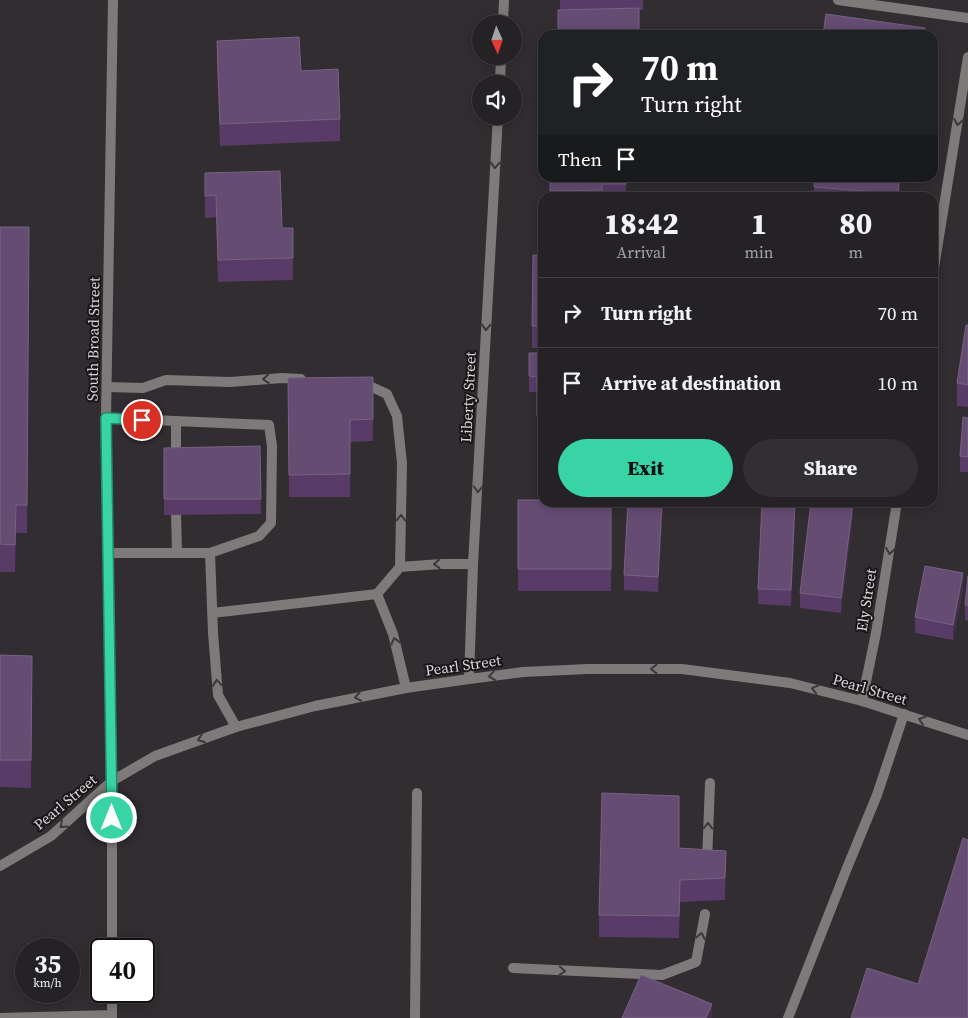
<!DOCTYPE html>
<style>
:root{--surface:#252225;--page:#312f32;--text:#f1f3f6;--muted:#a3a4a7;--line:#423f42;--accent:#38d4a6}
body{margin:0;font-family:"Source Serif 4",serif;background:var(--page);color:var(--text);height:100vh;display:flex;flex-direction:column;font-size:19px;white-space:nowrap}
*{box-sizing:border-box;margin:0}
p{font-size:16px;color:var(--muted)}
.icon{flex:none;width:28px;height:28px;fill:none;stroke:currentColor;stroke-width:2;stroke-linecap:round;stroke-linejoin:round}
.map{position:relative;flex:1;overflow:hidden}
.details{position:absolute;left:538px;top:192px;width:400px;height:315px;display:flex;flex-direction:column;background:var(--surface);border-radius:15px;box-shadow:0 2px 12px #0003,0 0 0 1px var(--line)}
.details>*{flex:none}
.top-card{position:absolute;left:538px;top:30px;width:400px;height:152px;border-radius:15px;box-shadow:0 2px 12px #0003,0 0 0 1px var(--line);background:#202124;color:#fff;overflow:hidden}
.needle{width:32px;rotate:177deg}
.tools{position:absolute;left:472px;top:15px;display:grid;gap:10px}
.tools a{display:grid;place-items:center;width:50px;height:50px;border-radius:50%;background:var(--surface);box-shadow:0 2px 12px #0003,0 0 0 1px var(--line);font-size:25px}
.speed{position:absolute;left:15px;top:938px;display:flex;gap:10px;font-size:25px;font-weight:700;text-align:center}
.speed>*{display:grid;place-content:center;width:65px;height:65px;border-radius:50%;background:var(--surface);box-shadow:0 2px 12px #0003,0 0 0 1px var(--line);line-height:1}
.speed small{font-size:12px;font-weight:400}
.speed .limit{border:2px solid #111;border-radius:8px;background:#fff;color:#111}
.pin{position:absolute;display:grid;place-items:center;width:42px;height:42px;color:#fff;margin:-21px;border:2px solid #fff;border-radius:50%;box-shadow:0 1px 5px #0007}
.me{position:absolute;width:55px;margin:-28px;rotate:0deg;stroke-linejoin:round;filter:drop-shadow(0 0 4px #0008)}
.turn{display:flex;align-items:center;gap:18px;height:105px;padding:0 20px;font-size:22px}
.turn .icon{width:65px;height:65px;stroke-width:2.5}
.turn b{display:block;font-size:35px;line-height:42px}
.then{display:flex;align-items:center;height:48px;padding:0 20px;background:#0003;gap:10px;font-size:19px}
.eta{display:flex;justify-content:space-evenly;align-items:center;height:85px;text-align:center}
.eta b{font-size:30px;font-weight:800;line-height:35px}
.cta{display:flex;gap:10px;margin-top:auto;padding:10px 20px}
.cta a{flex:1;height:58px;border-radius:30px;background:var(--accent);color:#111;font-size:20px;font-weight:800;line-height:58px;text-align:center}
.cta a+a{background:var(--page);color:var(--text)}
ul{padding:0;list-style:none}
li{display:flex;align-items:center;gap:15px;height:70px;padding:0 20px;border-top:1px solid var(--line)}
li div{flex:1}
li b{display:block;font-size:19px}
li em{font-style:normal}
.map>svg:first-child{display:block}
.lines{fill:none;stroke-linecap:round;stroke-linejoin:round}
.service{stroke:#7d7a79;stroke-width:10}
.minor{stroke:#7d7a79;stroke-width:10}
.tertiary{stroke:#7d7a79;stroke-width:10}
.wall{fill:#583c67}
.shaded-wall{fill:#422f4c}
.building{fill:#654c73;stroke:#776283}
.oneway{stroke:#3b393a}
.route-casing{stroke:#248a6c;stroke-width:12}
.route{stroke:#38d4a6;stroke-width:9}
.labels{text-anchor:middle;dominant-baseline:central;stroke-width:4;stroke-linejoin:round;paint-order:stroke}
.street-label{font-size:15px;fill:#d8d6d8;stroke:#181618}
</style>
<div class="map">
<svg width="968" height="1018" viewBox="0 0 968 1018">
<rect width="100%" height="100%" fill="#312d31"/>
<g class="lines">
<path class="service" d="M 107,387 L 143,388 L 166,380 L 230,382 L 282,378 L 301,379
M 106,418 L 269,425 L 272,446 L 271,523 L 259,536 L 210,553
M 176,459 L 176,421
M 176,512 L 177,553
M 108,553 L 210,553 L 213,633 L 218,695 L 236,727
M 400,567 L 441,564 L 473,564
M 377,594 L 393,634 L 406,688
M 212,613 L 377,594 L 400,567 L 402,463 L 397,416 L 387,394 L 363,383
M 707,862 L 710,783
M 513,968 L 662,975 L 696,962 L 705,914
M 415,1018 L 417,793
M 788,1018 L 847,868 L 877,795 L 904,714"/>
<path class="minor" d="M 838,0 L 968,18
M 503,24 L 504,0
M 500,84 L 501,56
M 932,280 L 968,57
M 469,679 L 473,564 L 498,116
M 862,701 L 876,633 L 897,502"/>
<path class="tertiary" d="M 0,866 L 51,836 L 112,781 L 155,756 L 236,727 L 315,706 L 406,688 L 469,679 L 523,672 L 588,669 L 682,669 L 790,683 L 862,701 L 968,735
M 112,949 L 112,781 L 106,418 L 113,0
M 0,1018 L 112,1015
M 112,1018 L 112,991"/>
</g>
<path class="wall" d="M 560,0 L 643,0 L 643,10 L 639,10 L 639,35 L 558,35 L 558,10 L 560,10 Z
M 217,41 L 301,71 L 340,119 L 340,141 L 220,146 L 217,63 Z
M 205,173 L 282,228 L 293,258 L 293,280 L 218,282 L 216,217 L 205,218 Z
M 550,178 L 626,178 L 626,198 L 550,198 Z
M 814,178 L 900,178 L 899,198 L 810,198 L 814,191 Z
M 0,227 L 29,227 L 27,533 L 16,533 L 15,572 L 0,572 Z
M 542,255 L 542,348 L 532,348 L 532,326 Z
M 968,325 L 968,407 L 957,406 L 957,383 Z
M 529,353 L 542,353 L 542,431 L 537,431 L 537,392 L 529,392 Z
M 373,377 L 373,441 L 350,442 L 350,497 L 289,497 L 288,378 Z
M 968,418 L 968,472 L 960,472 L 960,456 Z
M 260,446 L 261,514 L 164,515 L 164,448 Z
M 518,500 L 611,502 L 611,591 L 518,591 Z
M 628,502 L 663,502 L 658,592 L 624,590 L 624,575 Z
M 853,516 L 841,613 L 800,608 L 800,593 Z
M 795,517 L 791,606 L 758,604 L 758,589 Z
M 968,576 L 968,621 L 965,620 L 965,605 Z
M 963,589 L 953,640 L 915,633 L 915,617 Z
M 0,655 L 32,683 L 31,788 L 0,787 Z
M 679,848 L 726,851 L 725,900 L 680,902 L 679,938 L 599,937 L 599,915 Z"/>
<path class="shaded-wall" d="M 899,178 L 900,178 L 899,198 L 898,198 Z
M 662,502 L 663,502 L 658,592 L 658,577 Z
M 795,502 L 795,517 L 791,606 L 791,590 Z
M 853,502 L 853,516 L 841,613 L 841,598 Z
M 16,505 L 16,533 L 15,572 L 15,545 Z
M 963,573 L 963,589 L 953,640 L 953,625 Z
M 712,1004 L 712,1018 L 706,1018 Z"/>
<path class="building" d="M 639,8 L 639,35 L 558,35 L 558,10 Z
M 826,14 L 925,28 L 924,35 L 823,35 Z
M 299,37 L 301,71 L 338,69 L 340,119 L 220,124 L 217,41 Z
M 280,171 L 282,228 L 293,228 L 293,258 L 218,260 L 216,195 L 205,196 L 205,173 Z
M 550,178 L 626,178 L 626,184 L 602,184 L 602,190 L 550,191 Z
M 814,178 L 899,178 L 898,194 L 814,187 Z
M 811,191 L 865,198 L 810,198 Z
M 0,227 L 29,227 L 27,505 L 16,505 L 15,545 L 0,544 Z
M 533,255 L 542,255 L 542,326 L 532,326 Z
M 966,325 L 968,325 L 968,385 L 957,383 Z
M 529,353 L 542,353 L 542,416 L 537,416 L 537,377 L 529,376 Z
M 373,377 L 373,419 L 350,420 L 350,474 L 289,475 L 288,378 Z
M 963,417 L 968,418 L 968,457 L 960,456 Z
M 260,446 L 261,499 L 164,499 L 164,448 Z
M 518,500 L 542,500 L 542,502 L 611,502 L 611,569 L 518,569 Z
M 628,502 L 662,502 L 658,577 L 624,575 Z
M 762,502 L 795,502 L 791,590 L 758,589 Z
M 811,502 L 853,502 L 841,598 L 800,593 Z
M 925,566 L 963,573 L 953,625 L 915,617 Z
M 968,576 L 968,605 L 965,605 Z
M 0,655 L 32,656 L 31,760 L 0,760 Z
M 602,793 L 679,796 L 679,848 L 726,851 L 725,878 L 680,880 L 679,916 L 599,915 Z
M 963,838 L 968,840 L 968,1018 L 851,1018 L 867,968 L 918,984 Z
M 641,975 L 712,1004 L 706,1018 L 622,1018 Z"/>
<defs><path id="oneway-chevron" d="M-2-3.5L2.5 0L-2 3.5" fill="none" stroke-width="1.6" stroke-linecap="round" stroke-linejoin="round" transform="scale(1.25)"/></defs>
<g class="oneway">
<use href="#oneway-chevron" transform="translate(958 122) rotate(99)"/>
<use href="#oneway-chevron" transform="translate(495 165) rotate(93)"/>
<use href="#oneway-chevron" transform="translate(486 327) rotate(93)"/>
<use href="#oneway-chevron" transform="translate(266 379) rotate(176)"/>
<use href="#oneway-chevron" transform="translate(478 489) rotate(93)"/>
<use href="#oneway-chevron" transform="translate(401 518) rotate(-89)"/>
<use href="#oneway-chevron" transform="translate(890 551) rotate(99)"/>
<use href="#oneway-chevron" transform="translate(437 564) rotate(177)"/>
<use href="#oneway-chevron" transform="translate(395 641) rotate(-104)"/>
<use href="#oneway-chevron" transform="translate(654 669) rotate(-180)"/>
<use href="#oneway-chevron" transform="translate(492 676) rotate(173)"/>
<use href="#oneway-chevron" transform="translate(217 683) rotate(-95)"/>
<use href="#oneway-chevron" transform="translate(815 689) rotate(-165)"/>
<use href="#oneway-chevron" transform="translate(358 697) rotate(169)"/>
<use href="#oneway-chevron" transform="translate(922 720) rotate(-162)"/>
<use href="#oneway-chevron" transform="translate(201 739) rotate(160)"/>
<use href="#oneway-chevron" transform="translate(63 825) rotate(138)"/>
<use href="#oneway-chevron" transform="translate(708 826) rotate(-88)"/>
<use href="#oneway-chevron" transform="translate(701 936) rotate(-79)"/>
<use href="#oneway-chevron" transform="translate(562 971) rotate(4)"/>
</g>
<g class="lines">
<g class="route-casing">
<path id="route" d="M 112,818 L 106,418 L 142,420"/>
</g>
<use href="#route" class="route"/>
</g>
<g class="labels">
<g class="street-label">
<text transform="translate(93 339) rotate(-89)">South Broad Street</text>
<text transform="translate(468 397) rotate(-87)">Liberty Street</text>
<text transform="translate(866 600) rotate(-81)">Ely Street</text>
<text transform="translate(463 665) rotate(-8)">Pearl Street</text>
<text transform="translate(870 689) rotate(16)">Pearl Street</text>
<text transform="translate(65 802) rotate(-40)">Pearl Street</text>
</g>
</g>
</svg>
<div class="tools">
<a><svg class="needle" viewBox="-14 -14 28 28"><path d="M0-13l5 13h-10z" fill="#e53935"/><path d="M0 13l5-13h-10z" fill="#a3a4a7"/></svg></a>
<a><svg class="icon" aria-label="sound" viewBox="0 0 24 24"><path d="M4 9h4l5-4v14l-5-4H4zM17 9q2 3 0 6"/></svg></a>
</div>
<div class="speed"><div>35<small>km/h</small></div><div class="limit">40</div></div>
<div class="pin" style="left:142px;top:420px;background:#d93025"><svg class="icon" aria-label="arrive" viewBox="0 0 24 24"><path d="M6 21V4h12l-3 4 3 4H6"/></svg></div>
<svg class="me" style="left:112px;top:818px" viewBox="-20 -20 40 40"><circle r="17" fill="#38d4a6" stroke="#fff" stroke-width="3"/><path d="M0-11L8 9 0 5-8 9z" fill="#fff"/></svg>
<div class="top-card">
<div class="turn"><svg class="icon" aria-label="right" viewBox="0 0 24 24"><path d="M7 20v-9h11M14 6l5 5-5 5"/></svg><div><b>70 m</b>Turn right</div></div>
<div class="then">Then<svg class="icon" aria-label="arrive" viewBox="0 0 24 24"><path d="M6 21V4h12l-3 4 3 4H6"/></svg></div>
</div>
<section class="details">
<div class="eta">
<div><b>18:42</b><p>Arrival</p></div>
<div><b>1</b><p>min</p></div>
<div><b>80</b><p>m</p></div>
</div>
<ul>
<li><svg class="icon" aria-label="right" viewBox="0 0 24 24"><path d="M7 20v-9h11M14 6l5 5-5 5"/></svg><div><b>Turn right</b></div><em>70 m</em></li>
<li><svg class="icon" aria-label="arrive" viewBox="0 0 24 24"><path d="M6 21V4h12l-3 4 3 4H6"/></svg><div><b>Arrive at destination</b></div><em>10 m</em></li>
</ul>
<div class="cta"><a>Exit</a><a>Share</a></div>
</section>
</div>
